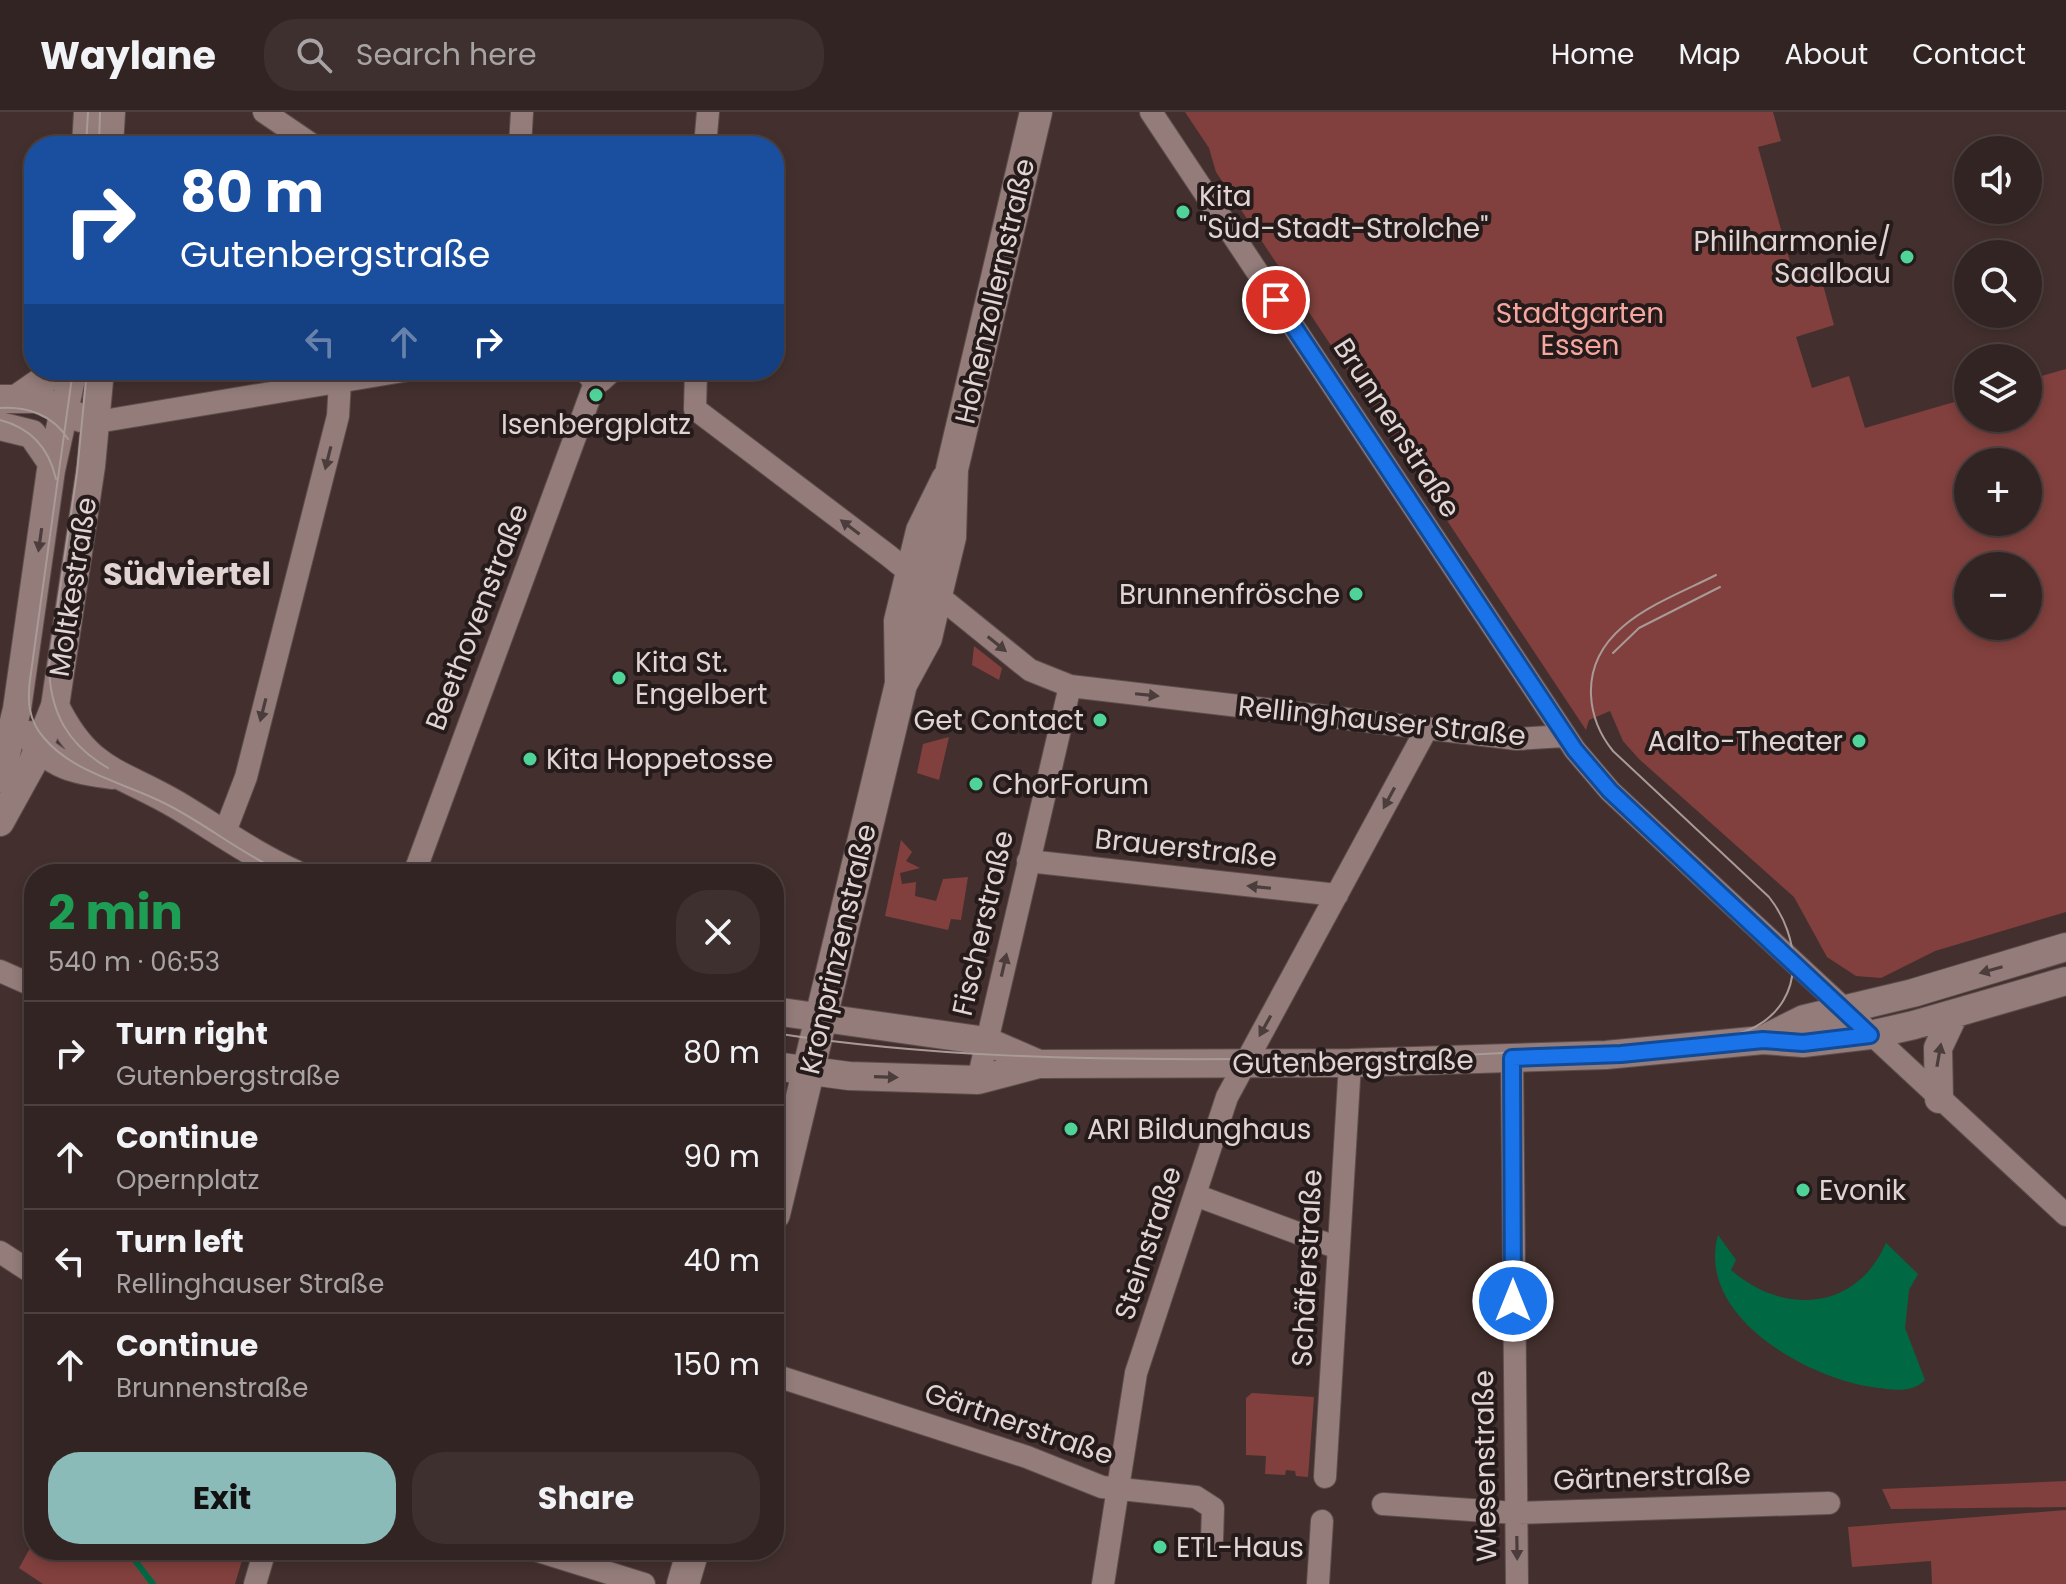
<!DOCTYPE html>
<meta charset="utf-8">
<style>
:root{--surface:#322422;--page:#3d302f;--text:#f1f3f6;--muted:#a8a4a5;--line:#4d4140;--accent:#8bbbb9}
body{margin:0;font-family:Poppins,sans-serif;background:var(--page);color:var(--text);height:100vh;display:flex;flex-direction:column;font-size:30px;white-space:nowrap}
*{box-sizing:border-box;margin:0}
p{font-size:26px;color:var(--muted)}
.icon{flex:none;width:44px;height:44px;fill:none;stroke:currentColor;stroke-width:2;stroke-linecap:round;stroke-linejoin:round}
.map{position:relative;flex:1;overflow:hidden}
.sheet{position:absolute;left:24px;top:752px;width:760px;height:696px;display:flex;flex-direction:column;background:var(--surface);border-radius:32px;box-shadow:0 4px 12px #0003,0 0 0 2px var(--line)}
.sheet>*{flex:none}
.hud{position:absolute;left:24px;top:24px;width:760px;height:244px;border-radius:32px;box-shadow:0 4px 12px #0003,0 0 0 2px var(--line);background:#1a4fa0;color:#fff;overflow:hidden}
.controls{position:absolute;left:1954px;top:24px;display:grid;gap:16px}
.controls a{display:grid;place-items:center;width:88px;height:88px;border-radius:50%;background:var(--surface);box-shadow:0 4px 12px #0003,0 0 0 2px var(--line);font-size:40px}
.pin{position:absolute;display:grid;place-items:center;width:68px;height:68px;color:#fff;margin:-34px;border:4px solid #fff;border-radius:50%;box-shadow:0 2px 8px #0007}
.me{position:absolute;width:88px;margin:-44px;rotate:0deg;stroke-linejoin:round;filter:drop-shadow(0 0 6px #0008)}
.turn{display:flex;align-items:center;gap:28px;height:168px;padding:0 24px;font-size:36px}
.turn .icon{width:104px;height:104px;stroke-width:2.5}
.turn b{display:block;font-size:56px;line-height:68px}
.lanes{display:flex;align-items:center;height:76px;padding:0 24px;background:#0003;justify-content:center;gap:40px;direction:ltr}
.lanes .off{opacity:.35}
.round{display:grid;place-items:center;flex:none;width:84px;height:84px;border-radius:32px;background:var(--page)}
.headline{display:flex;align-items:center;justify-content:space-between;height:136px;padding:0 24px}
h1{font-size:48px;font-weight:700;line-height:60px;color:#1e9e55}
.cta{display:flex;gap:16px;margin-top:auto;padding:16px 24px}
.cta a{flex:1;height:92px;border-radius:32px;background:var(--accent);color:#111;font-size:32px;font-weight:700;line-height:92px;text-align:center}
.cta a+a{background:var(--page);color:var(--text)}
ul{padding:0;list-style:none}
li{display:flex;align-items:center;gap:24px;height:104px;padding:0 24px;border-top:2px solid var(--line)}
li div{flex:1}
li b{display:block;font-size:30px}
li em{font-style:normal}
header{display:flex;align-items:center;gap:48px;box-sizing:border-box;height:112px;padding:0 40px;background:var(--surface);border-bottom:2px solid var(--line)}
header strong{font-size:38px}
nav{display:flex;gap:44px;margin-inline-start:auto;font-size:28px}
.search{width:560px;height:72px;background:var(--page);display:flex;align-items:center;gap:20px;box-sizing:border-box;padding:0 28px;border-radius:32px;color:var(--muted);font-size:30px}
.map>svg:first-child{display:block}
.green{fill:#81403d;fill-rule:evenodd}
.water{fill:#006944}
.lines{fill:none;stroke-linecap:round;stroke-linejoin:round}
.stream{stroke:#006944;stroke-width:6}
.minor-casing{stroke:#5d4d4c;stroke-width:24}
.tertiary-casing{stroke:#5d4d4c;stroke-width:30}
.secondary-casing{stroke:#5d4d4c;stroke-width:34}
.minor{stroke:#937c7a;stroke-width:22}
.tertiary{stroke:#937c7a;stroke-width:28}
.secondary{stroke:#937c7a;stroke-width:32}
.tram{stroke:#a99a98;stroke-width:2}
.oneway{fill:#4b3d3c}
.route-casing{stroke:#114b97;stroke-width:20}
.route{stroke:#1a73e8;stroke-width:14}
.poi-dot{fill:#4fd398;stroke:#241b1a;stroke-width:3}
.labels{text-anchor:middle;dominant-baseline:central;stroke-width:8;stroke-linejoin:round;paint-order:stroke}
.poi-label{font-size:28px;fill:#e1d4d3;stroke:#241b1a;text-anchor:start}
.street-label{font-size:28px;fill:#e1d4d3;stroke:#241b1a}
.park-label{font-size:28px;fill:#f6a69f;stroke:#241b1a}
.quarter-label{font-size:32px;font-weight:bold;fill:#e1d4d3;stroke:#241b1a}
</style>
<header>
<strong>Waylane</strong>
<div class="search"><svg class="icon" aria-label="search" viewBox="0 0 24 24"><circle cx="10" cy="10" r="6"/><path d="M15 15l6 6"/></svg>Search here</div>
<nav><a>Home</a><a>Map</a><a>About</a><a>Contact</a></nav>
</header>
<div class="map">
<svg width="2066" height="1472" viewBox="0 0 2066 1472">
<rect width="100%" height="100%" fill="#43302e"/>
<path class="green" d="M 1185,0 L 1773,0 L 1781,29 L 1758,35 L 1792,157 L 1817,151 L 1834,213 L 1796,225 L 1812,276 L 1849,264 L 1865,316 L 1968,286 L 1968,306 L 2028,306 L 2028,268 L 2066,257 L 2066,800 L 1935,839 L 1881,866 L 1856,864 L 1827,845 L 1794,785 L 1639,647 L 1623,629 L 1610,599 L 1589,608 L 1586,618 L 1216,60 L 1209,36 ZM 1968,350 L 2028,350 L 2028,410 L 1968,410 ZM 1968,454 L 2028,454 L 2028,514 L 1968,514 Z
M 974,534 L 1002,556 L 999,568 L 972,553 Z
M 949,625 L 939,668 L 917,661 L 923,632 Z
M 901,728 L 912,740 L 906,749 L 920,756 L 900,761 L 902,772 L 916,770 L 915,784 L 936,789 L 943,767 L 968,765 L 961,808 L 951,807 L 948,818 L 885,804 Z
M 1252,1281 L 1314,1285 L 1308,1365 L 1296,1364 L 1295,1359 L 1286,1358 L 1285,1363 L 1265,1362 L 1266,1344 L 1246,1343 L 1246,1286 Z
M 2066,1369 L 2066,1395 L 1891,1397 L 1882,1377 Z
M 2066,1398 L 2066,1472 L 1932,1472 L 1931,1449 L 1852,1455 L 1848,1415 Z
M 34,1429 L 34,1438 L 245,1438 L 235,1472 L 43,1472 L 19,1456 Z"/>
<path class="water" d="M 1718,1123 L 1736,1148 L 1731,1158 C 1782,1203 1856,1200 1886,1131 L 1918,1162 L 1909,1178 L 1905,1216 L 1925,1268 C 1912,1281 1895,1278 1879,1276 C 1812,1269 1695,1206 1718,1123 Z"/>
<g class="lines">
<path class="stream" d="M 127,1438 L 153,1472"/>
<g class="minor-casing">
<path id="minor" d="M 264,0 L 314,34
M 1151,0 L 1575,638 L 1610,679 L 2066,1103
M 520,34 L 522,0
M 705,34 L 708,0
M 472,258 L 487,258
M 696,258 L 695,297 L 889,444 L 1030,558 L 1070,574 L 1517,627 L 1564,624
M 585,259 L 591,266 L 601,269 L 613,258
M 97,310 L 409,258
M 223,725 L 246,665 L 338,304 L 340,269
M 1028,749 L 1337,783
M 414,762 L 596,268
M 0,859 L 34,874
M 1512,946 L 1517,1472
M 978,968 L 1070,574
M 1195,1083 L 1338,1136
M 0,1140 L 34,1162
M 774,1263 L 1027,1345 L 1102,1375 L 1196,1385 L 1213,1396 L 1212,1428
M 1325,1365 L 1350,951
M 1383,1392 L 1516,1401 L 1829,1391
M 535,1438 L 644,1472
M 255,1472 L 265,1438
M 1103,1472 L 1136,1261 L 1227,985 L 1426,618
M 1318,1472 L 1322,1409"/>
</g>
<g class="tertiary-casing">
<path id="tertiary" d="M 86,34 L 88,0
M 109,34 L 111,0
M 19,285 L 58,258
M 0,287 L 38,287 L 81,306
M 0,314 L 32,322 L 52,351
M 55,594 C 88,661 119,659 177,693 C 217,717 253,743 295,762
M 29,623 C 51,654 77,659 113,663
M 0,666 L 17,597 L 51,358 L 73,258
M 0,710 L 32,652 L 55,594 L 91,354 L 100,258
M 774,899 L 986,929 L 1039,952
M 1764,927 L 1804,907 L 1913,881 L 2066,835
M 774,954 L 849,964 L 978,968 L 1039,952 L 1350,951 L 1606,943 L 1763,928 L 1803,931 L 1870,923 L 1914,913 L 2066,869
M 1939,987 L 1938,936 L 1954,902"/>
</g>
<g class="secondary-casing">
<path id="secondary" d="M 901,569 L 900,509 L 922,419 L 947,368
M 774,1102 L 901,572 L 926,526 L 936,483 L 950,425 L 952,357 L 1036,0
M 683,1472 L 693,1438"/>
</g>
<use href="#minor" class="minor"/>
<use href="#tertiary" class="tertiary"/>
<use href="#secondary" class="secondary"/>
<path class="tram" d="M 86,34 L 88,0
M 99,34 L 100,0
M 73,258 L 30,568 C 27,590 29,609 44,626 C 74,662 129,672 168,693 C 209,714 243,743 286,762
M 87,258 L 77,361 L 49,554 C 50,600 67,632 108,656
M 0,296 C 27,294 53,303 68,327
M 0,308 C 31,316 49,336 56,367
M 1613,541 L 1639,516 L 1720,475
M 774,921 C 928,945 1082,948 1238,947 C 1357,947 1475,945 1594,935 C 1637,932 1719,934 1755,915 C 1807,887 1800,824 1769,785 L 1613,639 C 1600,623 1592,604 1591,583 C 1588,513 1665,489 1716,463"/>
</g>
<defs><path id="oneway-solid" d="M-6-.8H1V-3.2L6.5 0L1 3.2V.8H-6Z" transform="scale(2)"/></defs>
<g class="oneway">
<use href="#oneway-solid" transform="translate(328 346) rotate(104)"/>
<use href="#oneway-solid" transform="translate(850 415) rotate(-143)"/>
<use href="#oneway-solid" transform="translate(40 428) rotate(98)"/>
<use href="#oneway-solid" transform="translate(997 532) rotate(39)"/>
<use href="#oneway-solid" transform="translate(1147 583) rotate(6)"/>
<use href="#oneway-solid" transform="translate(263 598) rotate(104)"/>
<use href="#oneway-solid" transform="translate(1389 686) rotate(118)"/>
<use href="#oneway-solid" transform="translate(1259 775) rotate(-174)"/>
<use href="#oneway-solid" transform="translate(1004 853) rotate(-77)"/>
<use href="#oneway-solid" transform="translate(1991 858) rotate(164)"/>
<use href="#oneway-solid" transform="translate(1265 914) rotate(119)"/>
<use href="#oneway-solid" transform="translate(1939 943) rotate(-80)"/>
<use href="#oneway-solid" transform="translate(886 965) rotate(2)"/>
<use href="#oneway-solid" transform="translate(1517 1436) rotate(89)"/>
</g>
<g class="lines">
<g class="route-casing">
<path id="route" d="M 1276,188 L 1575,638 L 1610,679 L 1870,923 L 1803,931 L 1763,928 L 1621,942 L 1512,946 L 1513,1189"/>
</g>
<use href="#route" class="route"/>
</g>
<g class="poi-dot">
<circle cx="1183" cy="100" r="8"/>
<circle cx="1907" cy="145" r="8"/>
<circle cx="596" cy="283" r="8"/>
<circle cx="1356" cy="482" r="8"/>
<circle cx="619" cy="566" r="8"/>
<circle cx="1100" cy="608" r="8"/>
<circle cx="1859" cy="629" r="8"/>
<circle cx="530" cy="647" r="8"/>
<circle cx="976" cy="672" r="8"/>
<circle cx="1071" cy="1017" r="8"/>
<circle cx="1803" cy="1078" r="8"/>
<circle cx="1160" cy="1435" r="8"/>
</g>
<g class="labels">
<g class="poi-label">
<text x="1199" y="84">Kita<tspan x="1199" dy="32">"Süd-Stadt-Strolche"</tspan></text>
<text x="1891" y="129" text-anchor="end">Philharmonie/<tspan x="1891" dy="32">Saalbau</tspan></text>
<text x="596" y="312" text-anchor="middle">Isenbergplatz</text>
<text x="1340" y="482" text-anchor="end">Brunnenfrösche</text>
<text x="635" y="550">Kita St.<tspan x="635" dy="32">Engelbert</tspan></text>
<text x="1084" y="608" text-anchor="end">Get Contact</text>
<text x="1843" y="629" text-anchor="end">Aalto-Theater</text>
<text x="546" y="647">Kita Hoppetosse</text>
<text x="992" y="672">ChorForum</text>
<text x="1087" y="1017">ARI Bildunghaus</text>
<text x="1819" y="1078">Evonik</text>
<text x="1176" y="1435">ETL-Haus</text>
</g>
<g class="street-label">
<text transform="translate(995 179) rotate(-77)">Hohenzollernstraße</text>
<text transform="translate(1397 316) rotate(57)">Brunnenstraße</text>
<text transform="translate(73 475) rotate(-81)">Moltkestraße</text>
<text transform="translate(477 505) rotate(-69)">Beethovenstraße</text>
<text transform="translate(1382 609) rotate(6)">Rellinghauser Straße</text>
<text transform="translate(1186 736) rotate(6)">Brauerstraße</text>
<text transform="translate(983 811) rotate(-77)">Fischerstraße</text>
<text transform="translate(838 837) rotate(-77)">Kronprinzenstraße</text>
<text transform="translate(1353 950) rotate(-1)">Gutenbergstraße</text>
<text transform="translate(1148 1131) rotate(-72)">Steinstraße</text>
<text transform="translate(1307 1156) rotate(-87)">Schäferstraße</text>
<text transform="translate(1019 1312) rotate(19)">Gärtnerstraße</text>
<text transform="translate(1485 1354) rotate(-91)">Wiesenstraße</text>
<text transform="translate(1652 1365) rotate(-2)">Gärtnerstraße</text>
</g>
<g class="park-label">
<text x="1580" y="201">Stadtgarten<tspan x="1580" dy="32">Essen</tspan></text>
</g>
<g class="quarter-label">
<text x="187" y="461">Südviertel</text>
</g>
</g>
</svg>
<div class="controls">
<a><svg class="icon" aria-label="sound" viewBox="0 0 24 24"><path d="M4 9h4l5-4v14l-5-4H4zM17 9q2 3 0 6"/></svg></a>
<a><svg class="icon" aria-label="search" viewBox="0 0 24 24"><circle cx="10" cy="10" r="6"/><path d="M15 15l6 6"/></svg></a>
<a><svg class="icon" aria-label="layers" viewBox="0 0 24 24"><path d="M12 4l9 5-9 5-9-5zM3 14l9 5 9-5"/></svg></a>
<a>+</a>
<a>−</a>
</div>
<div class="pin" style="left:1276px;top:188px;background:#d93025"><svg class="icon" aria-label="arrive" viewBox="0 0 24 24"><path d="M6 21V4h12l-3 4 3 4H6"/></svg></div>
<svg class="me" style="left:1513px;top:1189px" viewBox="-20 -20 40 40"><circle r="17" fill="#1a73e8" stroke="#fff" stroke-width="3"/><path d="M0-11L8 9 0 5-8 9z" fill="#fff"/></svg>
<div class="hud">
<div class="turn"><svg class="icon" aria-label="right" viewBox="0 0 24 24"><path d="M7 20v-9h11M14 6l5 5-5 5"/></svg><div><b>80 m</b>Gutenbergstraße</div></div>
<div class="lanes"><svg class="icon off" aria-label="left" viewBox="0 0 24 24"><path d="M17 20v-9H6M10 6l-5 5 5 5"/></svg><svg class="icon off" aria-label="ahead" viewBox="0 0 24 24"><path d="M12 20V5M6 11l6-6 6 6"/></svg><svg class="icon" aria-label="right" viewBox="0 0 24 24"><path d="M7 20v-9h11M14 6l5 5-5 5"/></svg></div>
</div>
<section class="sheet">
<div class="headline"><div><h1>2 min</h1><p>540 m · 06:53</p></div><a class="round"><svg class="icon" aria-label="close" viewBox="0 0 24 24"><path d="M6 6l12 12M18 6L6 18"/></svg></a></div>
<ul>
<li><svg class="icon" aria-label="right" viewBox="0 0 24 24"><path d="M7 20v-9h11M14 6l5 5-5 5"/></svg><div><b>Turn right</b><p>Gutenbergstraße</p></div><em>80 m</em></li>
<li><svg class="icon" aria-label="ahead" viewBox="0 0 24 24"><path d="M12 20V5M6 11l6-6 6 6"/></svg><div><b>Continue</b><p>Opernplatz</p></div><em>90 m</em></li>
<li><svg class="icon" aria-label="left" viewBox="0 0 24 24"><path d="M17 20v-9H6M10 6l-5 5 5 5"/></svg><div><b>Turn left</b><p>Rellinghauser Straße</p></div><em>40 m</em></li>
<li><svg class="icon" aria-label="ahead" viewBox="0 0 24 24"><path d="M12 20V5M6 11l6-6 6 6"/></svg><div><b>Continue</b><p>Brunnenstraße</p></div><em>150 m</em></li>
</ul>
<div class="cta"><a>Exit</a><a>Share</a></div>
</section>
</div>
